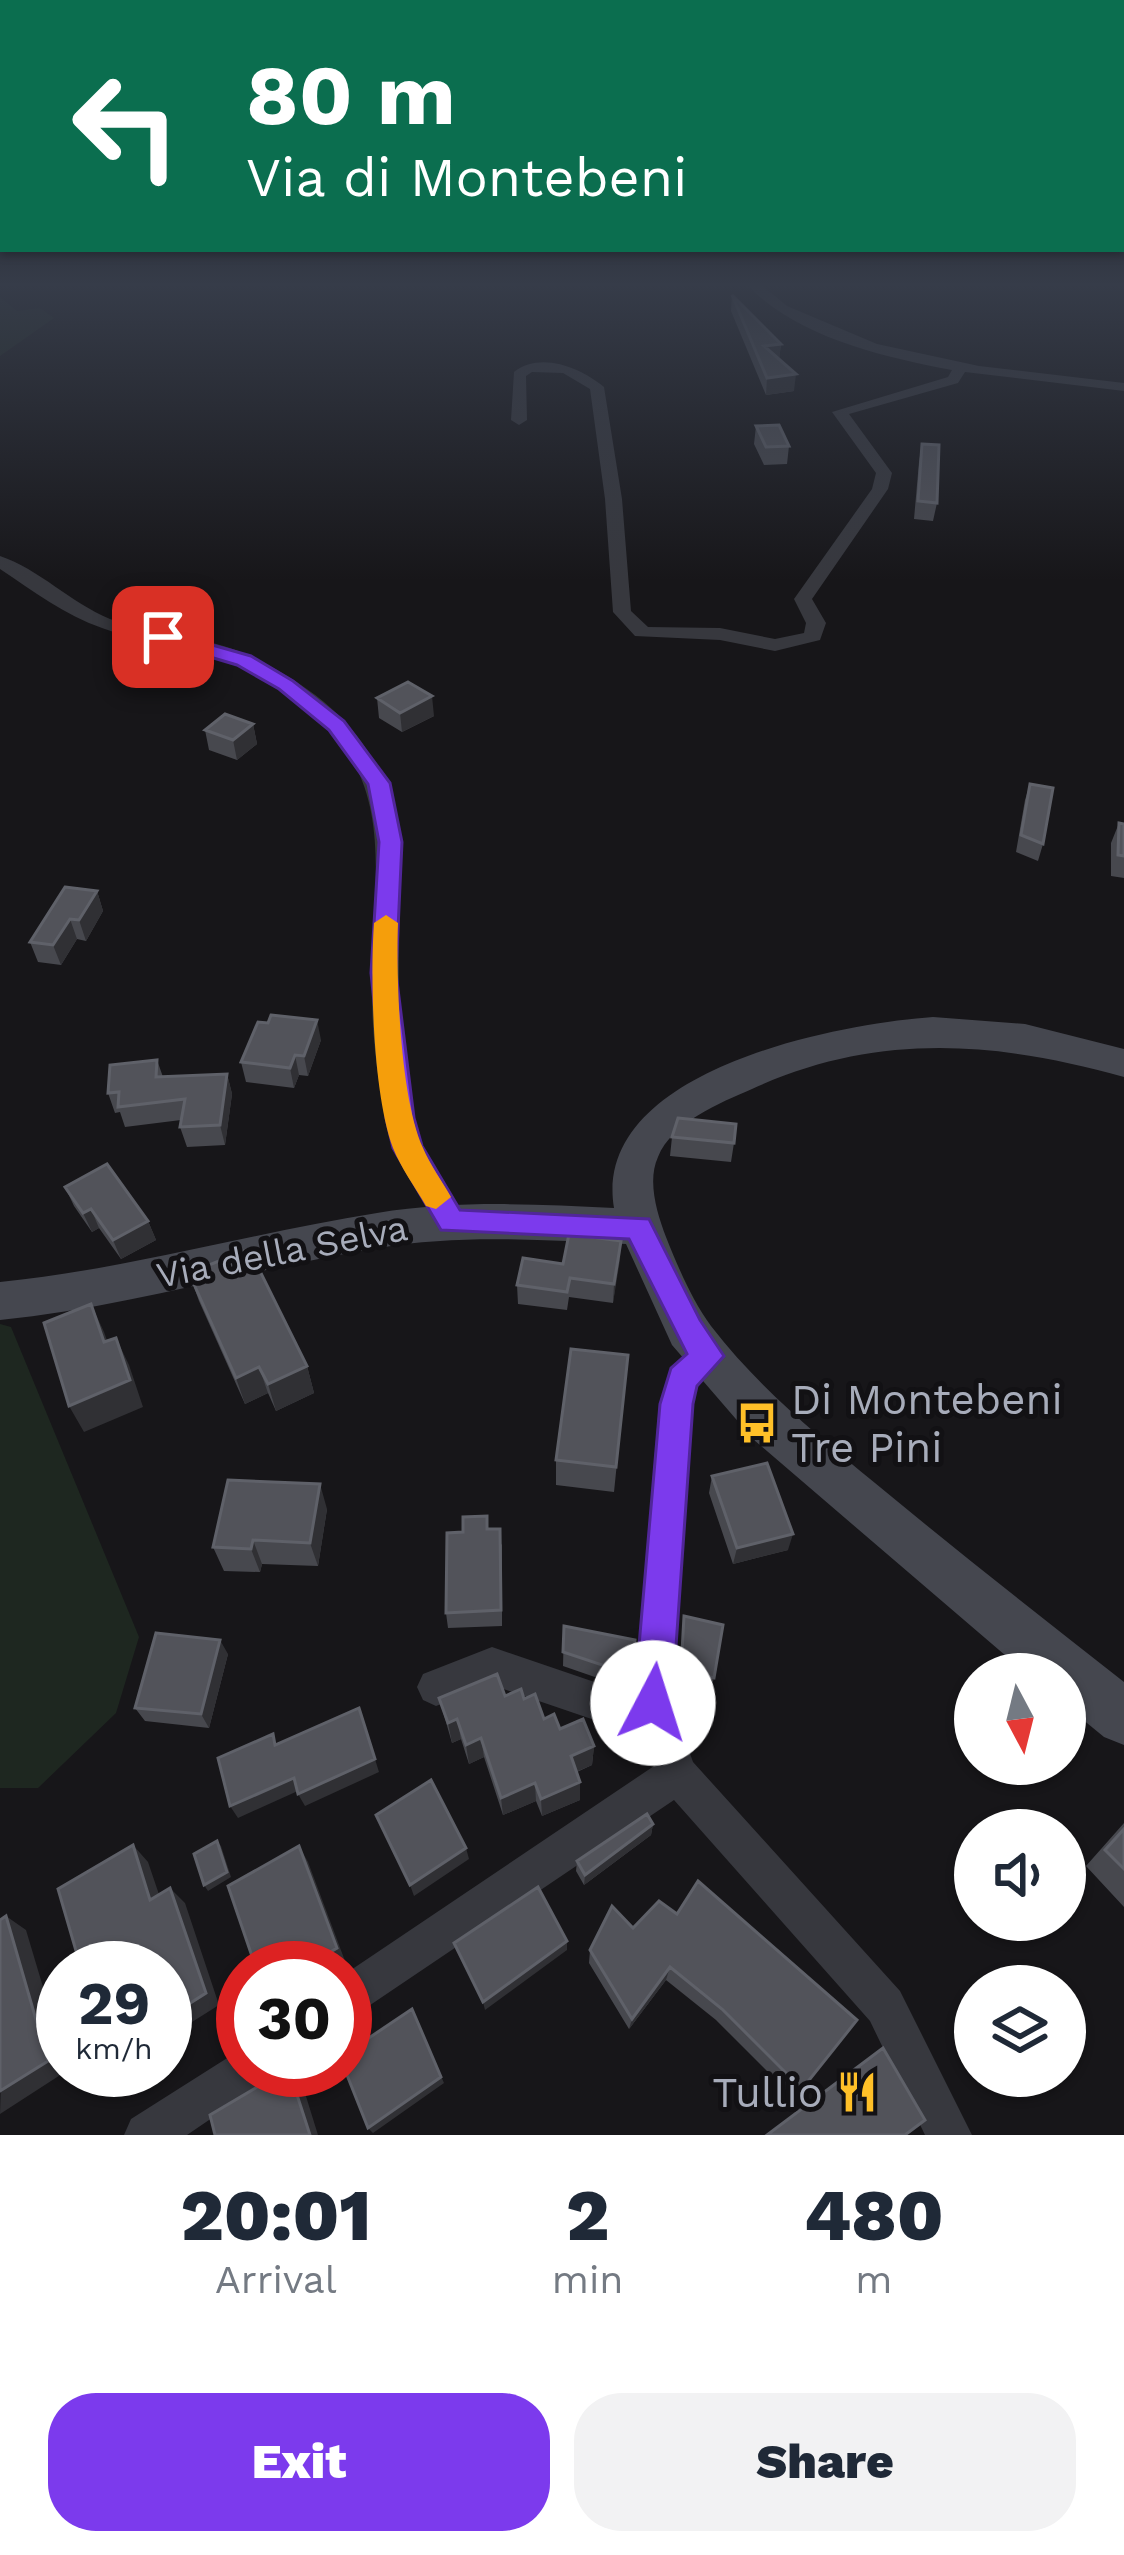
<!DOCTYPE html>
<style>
:root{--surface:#fff;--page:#f2f2f3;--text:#1f2937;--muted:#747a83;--accent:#7c3aed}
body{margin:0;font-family:"Work Sans",sans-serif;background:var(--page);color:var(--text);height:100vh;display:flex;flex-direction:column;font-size:45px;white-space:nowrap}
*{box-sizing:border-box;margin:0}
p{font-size:39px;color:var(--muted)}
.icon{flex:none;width:66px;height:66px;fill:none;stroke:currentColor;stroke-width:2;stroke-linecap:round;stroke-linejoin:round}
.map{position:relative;height:2135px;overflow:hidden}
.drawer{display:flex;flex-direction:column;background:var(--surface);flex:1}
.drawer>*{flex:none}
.guide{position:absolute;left:0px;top:0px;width:1125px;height:252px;box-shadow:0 3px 9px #0004;background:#0b6e4f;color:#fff;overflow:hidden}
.needle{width:78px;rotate:173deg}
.tools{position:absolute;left:954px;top:1653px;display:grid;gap:24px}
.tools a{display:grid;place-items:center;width:132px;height:132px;border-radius:50%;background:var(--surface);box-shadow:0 3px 9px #0004;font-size:60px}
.speed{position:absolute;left:36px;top:1941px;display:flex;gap:24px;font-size:60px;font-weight:700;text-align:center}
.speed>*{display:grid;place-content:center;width:156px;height:156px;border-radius:50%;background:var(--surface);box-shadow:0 3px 9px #0004;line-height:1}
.speed small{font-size:30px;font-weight:400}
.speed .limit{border:18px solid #d22;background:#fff;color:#111}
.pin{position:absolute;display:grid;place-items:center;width:102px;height:102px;color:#fff;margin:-51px;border-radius:24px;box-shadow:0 6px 18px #0006}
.me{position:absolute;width:132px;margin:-66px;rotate:5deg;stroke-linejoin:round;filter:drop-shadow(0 0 9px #0008)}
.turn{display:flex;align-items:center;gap:42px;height:252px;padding:0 48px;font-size:54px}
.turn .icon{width:156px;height:156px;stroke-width:2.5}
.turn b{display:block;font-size:84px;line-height:102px}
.eta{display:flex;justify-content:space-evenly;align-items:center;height:204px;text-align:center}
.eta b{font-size:72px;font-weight:800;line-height:84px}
.action{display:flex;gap:24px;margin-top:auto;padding:24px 48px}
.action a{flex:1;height:138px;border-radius:48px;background:var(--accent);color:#fff;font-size:48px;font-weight:800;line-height:138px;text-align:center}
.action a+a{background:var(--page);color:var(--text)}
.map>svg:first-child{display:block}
.green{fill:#1e2720}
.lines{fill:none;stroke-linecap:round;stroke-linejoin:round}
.street{fill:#37383e;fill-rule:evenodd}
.secondary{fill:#45474f;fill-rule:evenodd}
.wall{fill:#47484e}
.shaded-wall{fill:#303034}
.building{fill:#52535a;stroke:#5f6169;stroke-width:3}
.route{fill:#7c3aed;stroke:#51269a;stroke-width:3}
.slow{fill:#f59e0b}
.labels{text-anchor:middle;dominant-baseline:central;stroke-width:10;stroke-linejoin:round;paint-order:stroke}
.street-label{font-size:36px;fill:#a7acba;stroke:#121114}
.near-poi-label{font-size:42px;fill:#a7acba;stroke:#121114;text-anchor:start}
</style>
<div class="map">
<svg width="1124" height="2135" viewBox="0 0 1124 2135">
<rect width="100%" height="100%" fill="#171619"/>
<path class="green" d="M 0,297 L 17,311 L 40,308 L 54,318 L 0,356 Z
M 0,1324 L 11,1327 L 139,1637 L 116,1713 L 38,1788 L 0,1788 Z"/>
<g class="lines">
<path class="street" d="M 744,282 L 758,282 L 787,306 L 877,344 L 979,366 L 1124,383 L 1124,391 L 965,372 L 958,383 L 849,414 L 892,473 L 888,489 L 812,599 L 826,623 L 820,640 L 775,651 L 720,640 L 635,636 L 613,612 L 605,499 L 590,389 L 563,373 L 532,372 L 526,376 L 527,420 L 519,425 L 511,420 L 514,372 C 541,351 581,368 604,387 L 622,499 L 631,611 L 648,627 L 720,628 L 775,639 L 804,633 L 806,623 L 794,599 L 872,489 L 876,473 L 832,412 L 948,377 L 952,370 C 879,356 796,337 744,282 Z
M 0,556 C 39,569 71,603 110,619 C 156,636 205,635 250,656 C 464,759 375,897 407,1082 C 411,1108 415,1137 428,1161 C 439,1182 456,1200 467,1222 L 463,1231 L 452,1234 L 441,1231 C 410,1182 388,1140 379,1082 C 373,1043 371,1003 372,964 C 374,880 393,788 323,724 C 286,691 240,660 191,648 C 161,641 131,639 102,628 C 65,615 33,591 0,569 Z
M 708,1342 L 719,1346 L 724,1356 L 697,1386 L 693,1404 L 672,1703 L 693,1762 L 900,1991 L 972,2135 L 925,2135 L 870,2021 L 674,1800 L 345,2022 L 345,1974 L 654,1766 L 641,1724 L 615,1727 L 492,1685 L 436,1706 L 423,1700 L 417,1687 L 423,1674 L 492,1647 L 615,1689 L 635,1686 L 659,1404 L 671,1368 Z
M 243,2048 L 243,2070 L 265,2070 L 259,2086 L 187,2135 L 124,2135 L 131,2119 Z"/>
<path class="secondary" d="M 933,1017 L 1025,1024 L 1124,1049 L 1124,1077 C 996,1041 876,1032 752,1089 C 720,1103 672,1122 658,1157 C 647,1181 657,1213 666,1237 C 678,1267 692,1300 711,1326 C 757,1386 817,1435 875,1483 C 957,1551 1040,1616 1124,1682 L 1124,1745 L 1104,1737 L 1065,1705 L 1065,1674 L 1027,1674 L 754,1440 L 672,1345 L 626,1244 C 542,1240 461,1234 378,1248 C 251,1269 128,1307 0,1320 L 0,1282 C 128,1269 251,1233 377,1213 C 457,1200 534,1204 614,1208 C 591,1071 835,1024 933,1017 Z"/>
</g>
<path class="wall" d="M 732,295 L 781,344 L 779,359 L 794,391 L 766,395 L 731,311 Z
M 756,426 L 789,446 L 787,464 L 764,465 L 754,444 Z
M 922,444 L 937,503 L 933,521 L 914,519 L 919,462 Z
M 377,698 L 434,716 L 402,732 L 379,718 Z
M 253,724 L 257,744 L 237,760 L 209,750 L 205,730 Z
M 1030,784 L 1043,844 L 1038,861 L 1016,852 L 1025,800 Z
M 1119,823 L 1124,824 L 1124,878 L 1111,876 L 1111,843 Z
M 97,891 L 103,911 L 86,941 L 77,939 L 61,965 L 38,962 L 30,942 Z
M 268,1023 L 321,1040 L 308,1076 L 299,1075 L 294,1088 L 246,1082 L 241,1062 Z
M 157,1060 L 163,1077 L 227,1074 L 232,1094 L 225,1145 L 187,1147 L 180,1127 L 181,1120 L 125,1127 L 120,1112 L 115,1113 L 108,1093 Z
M 672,1137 L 734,1143 L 731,1162 L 670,1156 Z
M 65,1187 L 148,1221 L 156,1240 L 121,1259 L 99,1228 L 92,1232 L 74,1206 Z
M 621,1241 L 613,1303 L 569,1297 L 567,1310 L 518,1304 L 517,1285 Z
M 189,1273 L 307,1366 L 314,1393 L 276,1411 L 268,1393 L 245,1404 L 199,1301 Z
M 628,1355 L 614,1492 L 556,1485 L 556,1460 Z
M 712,1476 L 788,1550 L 733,1564 L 709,1493 Z
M 327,1509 L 318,1566 L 262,1564 L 260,1572 L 224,1571 L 213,1547 Z
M 489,1529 L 502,1545 L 502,1626 L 448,1628 L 446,1613 L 463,1532 Z
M 684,1616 L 714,1678 L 710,1692 L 678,1684 Z
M 564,1626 L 631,1678 L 615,1684 L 563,1666 Z
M 228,1654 L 209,1728 L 145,1721 L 135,1708 Z
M 505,1696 L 524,1699 L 544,1719 L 594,1746 L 592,1765 L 577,1772 L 580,1800 L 542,1816 L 536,1801 L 503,1815 L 484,1757 L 469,1764 L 461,1739 L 452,1743 L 439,1698 Z
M 1124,1823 L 1124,1907 L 1086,1866 Z
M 653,1824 L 651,1835 L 584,1885 L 576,1871 L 577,1861 Z
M 677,1914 L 802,2089 L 793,2097 L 716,2020 L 666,1980 L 629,2029 L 589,1963 L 590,1950 L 633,1928 Z"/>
<path class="shaded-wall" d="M 781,344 L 779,360 L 764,346 Z
M 796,374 L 794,391 L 766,395 L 767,378 Z
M 432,696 L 434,716 L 402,732 L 400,713 Z
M 253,724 L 257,744 L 237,760 L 233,740 Z
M 97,891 L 103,911 L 86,941 L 79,920 Z
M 70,919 L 77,939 L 61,965 L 53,945 Z
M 317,1020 L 321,1040 L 308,1076 L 304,1056 Z
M 295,1055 L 299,1075 L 294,1088 L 290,1068 Z
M 227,1074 L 232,1094 L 225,1145 L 220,1125 Z
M 91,1209 L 99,1228 L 92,1232 L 83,1213 Z
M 148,1221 L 156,1240 L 121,1259 L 113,1240 Z
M 621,1241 L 620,1260 L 613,1303 L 614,1284 Z
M 91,1304 L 104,1332 L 117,1369 L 104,1342 Z
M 116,1338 L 129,1365 L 143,1407 L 84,1432 L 69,1406 Z
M 307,1366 L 314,1393 L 276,1411 L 268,1384 Z
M 259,1367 L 268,1393 L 245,1404 L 236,1378 Z
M 320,1484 L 327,1509 L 318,1566 L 310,1543 Z
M 793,1534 L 788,1550 L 733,1564 L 737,1548 Z
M 253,1540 L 262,1564 L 260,1572 L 251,1549 Z
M 220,1640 L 228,1654 L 209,1728 L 201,1714 Z
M 633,1664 L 631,1678 L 615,1684 L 617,1670 Z
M 359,1708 L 379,1772 L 305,1806 L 298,1794 Z
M 457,1719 L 461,1739 L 452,1743 L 448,1723 Z
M 481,1738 L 484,1757 L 469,1764 L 466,1745 Z
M 594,1746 L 592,1765 L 571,1774 L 571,1756 Z
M 294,1778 L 300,1790 L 238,1818 L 230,1806 Z
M 580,1782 L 580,1800 L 542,1816 L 541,1799 Z
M 535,1783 L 536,1801 L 503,1815 L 501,1798 Z
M 653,1824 L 651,1835 L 584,1885 L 585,1875 Z
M 217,1841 L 221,1846 L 231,1877 L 208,1891 L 204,1885 Z
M 133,1845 L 148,1862 L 166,1915 L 150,1900 Z
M 299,1846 L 308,1862 L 345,1961 L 333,1968 L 303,1968 Z
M 466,1848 L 469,1859 L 414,1896 L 410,1885 Z
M 170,1888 L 185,1903 L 219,2005 L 165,2039 Z
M 6,1916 L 26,1930 L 63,2054 L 63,2070 L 68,2070 L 0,2114 Z
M 567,1941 L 567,1950 L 485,2010 L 483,2002 Z
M 670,1967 L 666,1980 L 629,2029 L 632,2019 Z
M 412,2009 L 444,2083 L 373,2133 L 368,2128 Z
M 289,2070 L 300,2077 L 318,2135 L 310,2135 Z"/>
<path class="building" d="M 732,295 L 781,344 L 764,346 L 796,374 L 767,378 Z
M 779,425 L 789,446 L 766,447 L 756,426 Z
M 922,444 L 939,445 L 937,503 L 918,501 Z
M 408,682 L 432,696 L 400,713 L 377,698 Z
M 225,714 L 253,724 L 233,740 L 205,730 Z
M 1030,784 L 1053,788 L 1043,844 L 1021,835 Z
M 1119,823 L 1124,824 L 1124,856 L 1118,855 Z
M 65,887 L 97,891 L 79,920 L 70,919 L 53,945 L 30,942 Z
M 271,1015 L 317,1020 L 304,1056 L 295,1055 L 290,1068 L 241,1062 L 258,1022 L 268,1023 Z
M 157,1060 L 156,1077 L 227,1074 L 220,1125 L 180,1127 L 185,1099 L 118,1107 L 119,1092 L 108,1093 L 110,1065 Z
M 678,1118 L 736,1124 L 734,1143 L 672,1137 Z
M 107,1164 L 148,1221 L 113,1240 L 91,1209 L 83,1213 L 65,1187 Z
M 569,1234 L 621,1241 L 614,1284 L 570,1278 L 567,1292 L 517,1285 L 523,1258 L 563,1264 Z
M 249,1249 L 307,1366 L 268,1384 L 259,1367 L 236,1378 L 189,1273 Z
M 91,1304 L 104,1342 L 116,1338 L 130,1380 L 69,1406 L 44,1323 Z
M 571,1349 L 628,1355 L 616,1467 L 556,1460 Z
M 767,1463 L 793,1534 L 737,1548 L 712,1476 Z
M 228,1480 L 320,1484 L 310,1543 L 253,1540 L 251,1549 L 213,1547 Z
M 487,1516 L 487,1529 L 500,1529 L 501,1610 L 446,1613 L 447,1533 L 463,1532 L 463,1517 Z
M 684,1616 L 723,1625 L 714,1678 L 681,1670 Z
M 564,1626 L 635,1640 L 633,1664 L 617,1670 L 563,1652 Z
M 156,1633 L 220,1640 L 201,1714 L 135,1708 Z
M 497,1674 L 505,1696 L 521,1689 L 524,1699 L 535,1694 L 544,1719 L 554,1714 L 560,1729 L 583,1719 L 594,1746 L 571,1756 L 580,1782 L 541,1799 L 535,1783 L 501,1798 L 481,1738 L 466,1745 L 457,1719 L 448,1723 L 439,1698 Z
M 359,1708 L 375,1759 L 298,1794 L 294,1778 L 230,1806 L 218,1758 L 273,1734 L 275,1745 Z
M 431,1780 L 466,1848 L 410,1885 L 376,1815 Z
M 647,1814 L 653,1824 L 585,1875 L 577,1861 Z
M 1124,1829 L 1124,1869 L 1105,1850 Z
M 217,1841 L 227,1872 L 204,1885 L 194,1854 Z
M 133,1845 L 150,1900 L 170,1888 L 206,1993 L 165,2019 L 165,1968 L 81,1968 L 58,1889 Z
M 299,1846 L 337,1948 L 303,1968 L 256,1968 L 228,1886 Z
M 698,1881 L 857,2020 L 802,2089 L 722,2009 L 670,1967 L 632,2019 L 590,1950 L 612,1906 L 633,1928 L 659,1901 L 677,1914 Z
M 538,1887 L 567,1941 L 483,2002 L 454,1943 Z
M 6,1916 L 48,2061 L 0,2091 L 0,1920 Z
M 412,2009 L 441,2077 L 368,2128 L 345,2070 L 345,2054 Z
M 883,2048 L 925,2120 L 905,2135 L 767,2135 Z
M 286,2070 L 289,2070 L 310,2135 L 215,2135 L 210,2115 Z"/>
<linearGradient id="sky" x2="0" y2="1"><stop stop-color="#0d0c0e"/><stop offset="0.49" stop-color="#363c49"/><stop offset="1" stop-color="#363c49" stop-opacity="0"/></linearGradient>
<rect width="1124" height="581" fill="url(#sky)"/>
<path class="route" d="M 163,631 L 251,656 L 293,681 L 344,721 L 390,783 L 402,842 L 396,973 L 414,1118 L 422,1146 L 460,1210 L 649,1219 L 700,1320 L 724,1356 L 697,1386 L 693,1404 L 672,1703 L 667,1717 L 653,1722 L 639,1717 L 634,1703 L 660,1404 L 671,1368 L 687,1354 L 629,1239 L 441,1230 L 393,1148 L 386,1118 L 371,973 L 379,842 L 368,784 L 329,730 L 279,689 L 237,665 L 156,641 L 153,637 Z"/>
<path class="slow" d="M 386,915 L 398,923 C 396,979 400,1098 423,1148 C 430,1165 442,1181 451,1197 L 436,1209 L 426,1206 C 415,1187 401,1168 393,1148 C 373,1094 370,981 374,923 Z"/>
<defs>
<g id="bus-bare" transform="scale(3.24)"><path d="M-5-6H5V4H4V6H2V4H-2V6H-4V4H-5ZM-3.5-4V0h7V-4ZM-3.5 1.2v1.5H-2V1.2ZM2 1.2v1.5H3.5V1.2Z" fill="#ffc028" stroke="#121114" stroke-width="2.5" paint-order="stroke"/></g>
<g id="restaurant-bare" transform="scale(3.24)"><path d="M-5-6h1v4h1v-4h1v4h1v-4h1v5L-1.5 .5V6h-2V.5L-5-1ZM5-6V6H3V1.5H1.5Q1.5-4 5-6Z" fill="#ffc028" stroke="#121114" stroke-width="2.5" paint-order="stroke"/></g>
</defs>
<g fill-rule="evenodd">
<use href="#bus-bare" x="757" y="1423"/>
<use href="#restaurant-bare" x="857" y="2092"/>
</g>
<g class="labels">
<g class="street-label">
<text transform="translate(282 1252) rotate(-11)">Via della Selva</text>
</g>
<g class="near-poi-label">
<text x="791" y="1399">Di Montebeni<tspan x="791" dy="48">Tre Pini</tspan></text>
<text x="823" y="2092" text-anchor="end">Tullio</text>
</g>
</g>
</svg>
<div class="tools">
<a><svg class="needle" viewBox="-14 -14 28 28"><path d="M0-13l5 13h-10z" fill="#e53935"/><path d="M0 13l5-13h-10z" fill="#747a83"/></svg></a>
<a><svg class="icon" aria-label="sound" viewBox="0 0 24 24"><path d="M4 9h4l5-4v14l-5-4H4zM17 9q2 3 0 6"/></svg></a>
<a><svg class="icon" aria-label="layers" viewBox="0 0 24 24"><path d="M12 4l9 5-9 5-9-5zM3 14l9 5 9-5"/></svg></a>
</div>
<div class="speed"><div>29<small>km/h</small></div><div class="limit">30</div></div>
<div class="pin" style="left:163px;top:637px;background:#d93025"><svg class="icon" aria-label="arrive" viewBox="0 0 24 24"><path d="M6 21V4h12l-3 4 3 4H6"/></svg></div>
<svg class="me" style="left:653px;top:1703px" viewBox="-20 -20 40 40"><circle r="19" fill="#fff"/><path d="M0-13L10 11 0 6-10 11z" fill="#7c3aed"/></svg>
<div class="guide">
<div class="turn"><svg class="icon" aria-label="left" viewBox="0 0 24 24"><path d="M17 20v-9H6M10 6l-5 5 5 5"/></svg><div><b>80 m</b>Via di Montebeni</div></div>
</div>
</div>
<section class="drawer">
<div class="eta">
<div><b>20:01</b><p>Arrival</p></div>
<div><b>2</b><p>min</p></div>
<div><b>480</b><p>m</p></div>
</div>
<div class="action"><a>Exit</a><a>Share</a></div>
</section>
